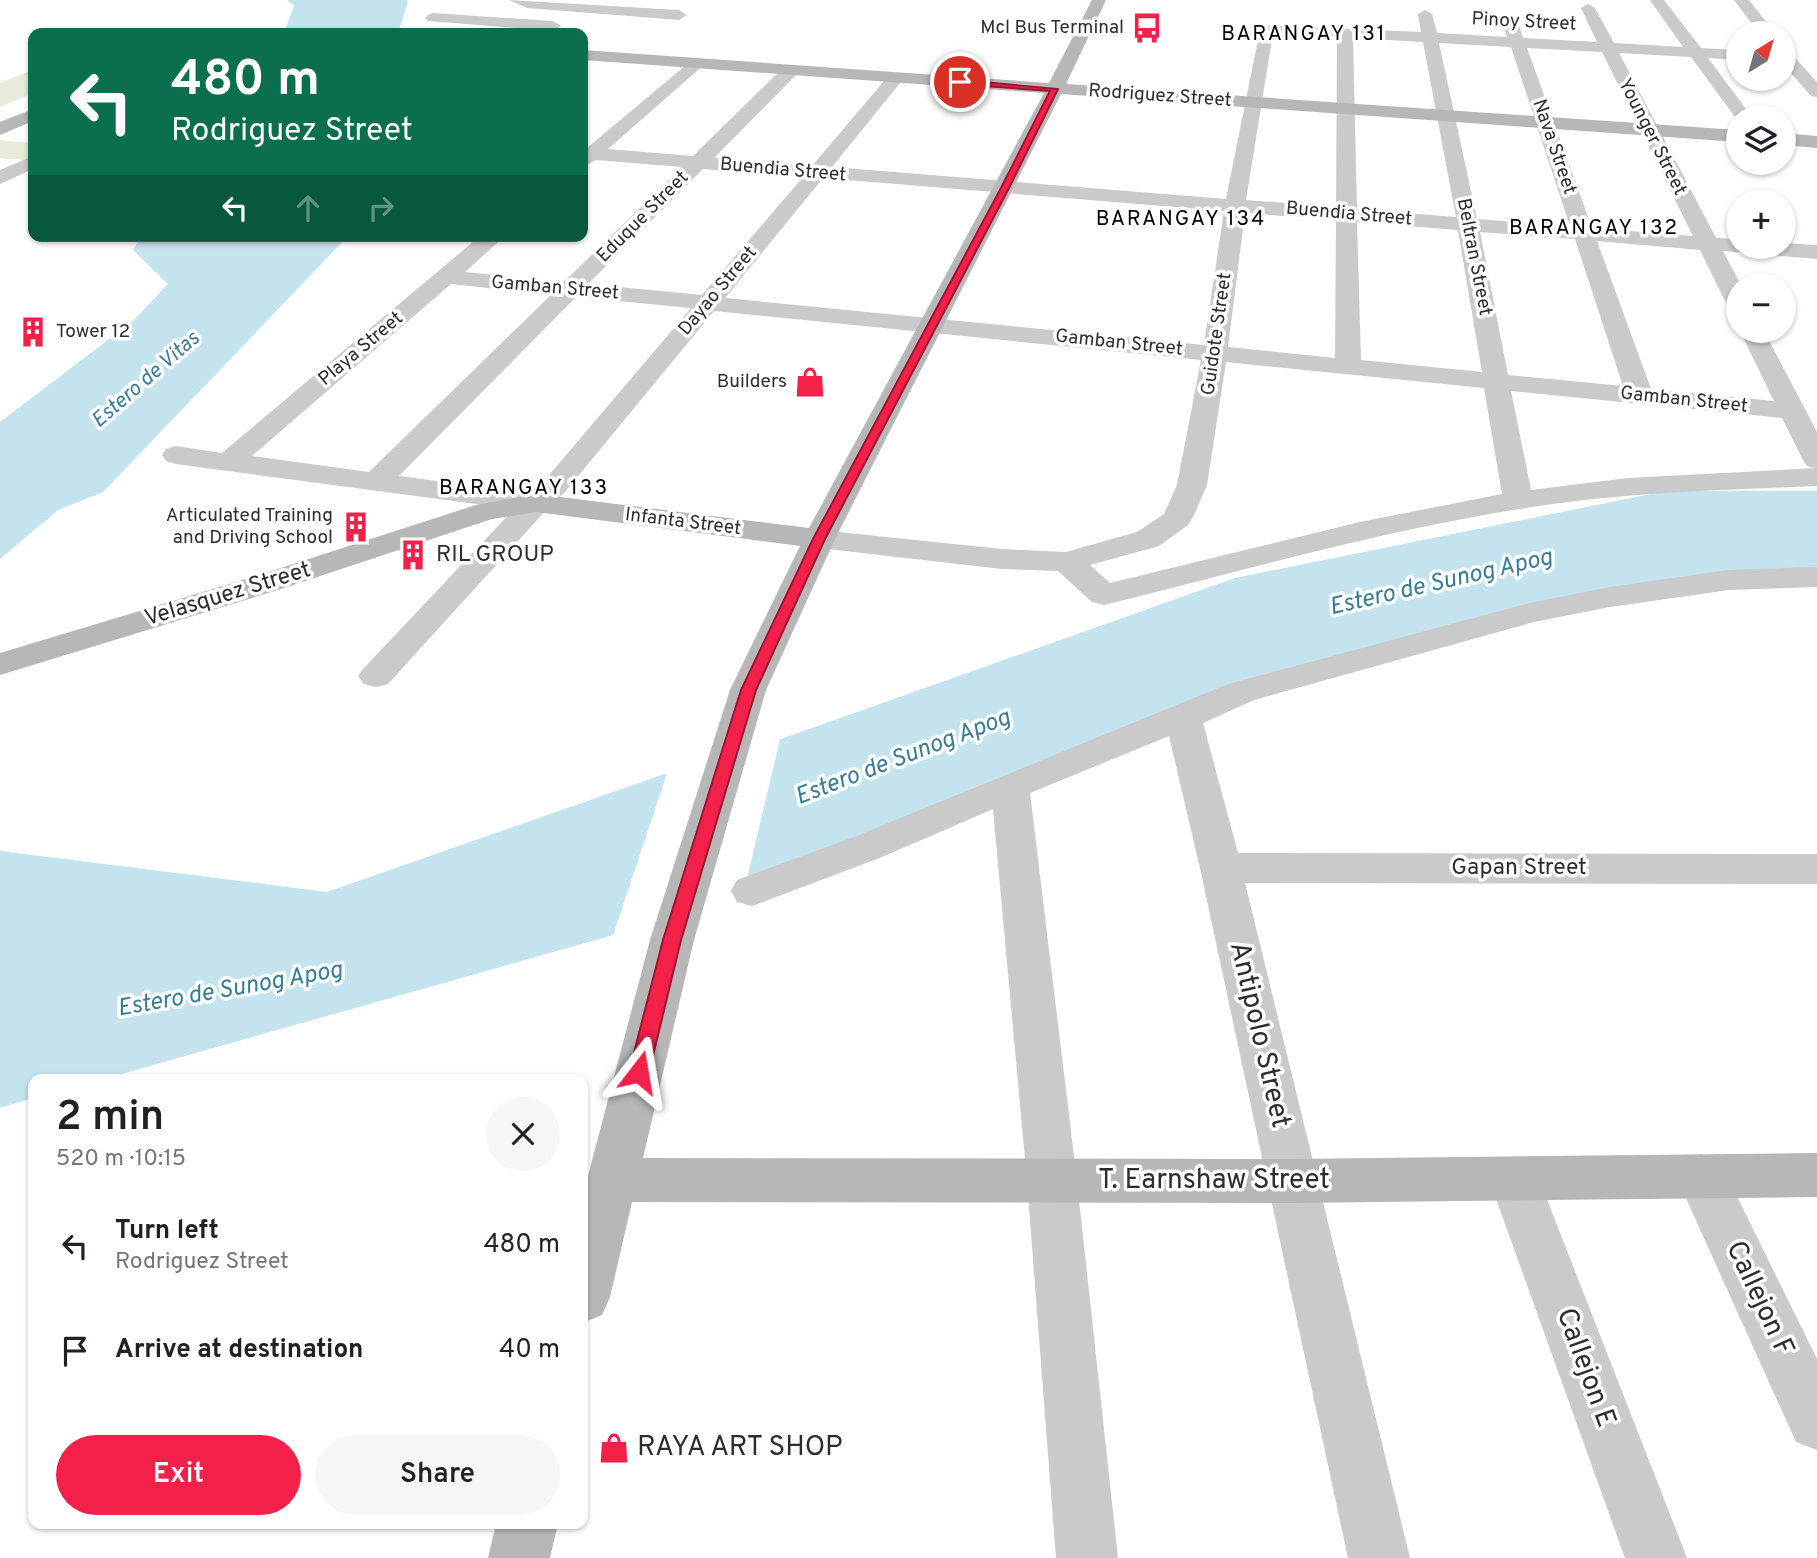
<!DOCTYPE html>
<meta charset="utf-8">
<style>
:root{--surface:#fff;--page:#f6f6f6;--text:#202124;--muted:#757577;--accent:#f3204a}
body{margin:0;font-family:Overpass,sans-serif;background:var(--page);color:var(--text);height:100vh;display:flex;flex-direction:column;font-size:26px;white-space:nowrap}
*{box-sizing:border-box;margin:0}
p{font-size:23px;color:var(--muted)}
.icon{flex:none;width:38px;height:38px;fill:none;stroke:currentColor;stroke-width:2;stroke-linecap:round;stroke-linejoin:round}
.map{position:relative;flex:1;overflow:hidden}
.panel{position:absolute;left:28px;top:1074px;width:560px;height:455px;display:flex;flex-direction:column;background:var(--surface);border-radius:14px;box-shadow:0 2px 5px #0004}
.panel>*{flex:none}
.banner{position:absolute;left:28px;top:28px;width:560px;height:214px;border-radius:14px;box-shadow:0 2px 5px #0004;background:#0b6e4f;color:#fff;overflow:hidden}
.needle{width:46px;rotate:37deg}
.tools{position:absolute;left:1726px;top:21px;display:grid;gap:14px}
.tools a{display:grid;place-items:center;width:70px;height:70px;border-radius:50%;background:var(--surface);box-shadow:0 2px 5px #0004;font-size:35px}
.pin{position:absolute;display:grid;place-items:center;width:60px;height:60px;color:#fff;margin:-30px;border:4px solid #fff;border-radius:50%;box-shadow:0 2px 7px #0007}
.me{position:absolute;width:77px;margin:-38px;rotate:14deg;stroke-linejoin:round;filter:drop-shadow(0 0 5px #0008)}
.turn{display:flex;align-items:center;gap:24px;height:147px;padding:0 28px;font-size:32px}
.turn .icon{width:91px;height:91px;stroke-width:2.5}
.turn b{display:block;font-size:49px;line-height:60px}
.lanes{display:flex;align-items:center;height:66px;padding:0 28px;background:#0003;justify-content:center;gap:35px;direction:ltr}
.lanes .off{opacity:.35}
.round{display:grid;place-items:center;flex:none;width:74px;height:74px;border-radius:37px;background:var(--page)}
.head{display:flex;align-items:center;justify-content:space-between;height:119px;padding:0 28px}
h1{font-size:42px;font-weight:600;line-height:52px}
.cta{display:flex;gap:14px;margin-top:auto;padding:14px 28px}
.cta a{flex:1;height:80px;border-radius:42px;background:var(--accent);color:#fff;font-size:28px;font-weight:600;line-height:80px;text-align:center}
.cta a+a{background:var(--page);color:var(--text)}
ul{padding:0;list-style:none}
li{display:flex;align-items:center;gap:21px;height:105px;padding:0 28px}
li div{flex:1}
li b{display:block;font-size:26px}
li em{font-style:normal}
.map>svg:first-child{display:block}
.green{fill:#e6ecd9}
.water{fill:#c3e3ee}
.pier{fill:#fff}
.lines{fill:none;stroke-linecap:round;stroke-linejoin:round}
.street{fill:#cacaca;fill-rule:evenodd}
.secondary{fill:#b7b7b7;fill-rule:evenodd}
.route{fill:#f3204a;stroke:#9e1530;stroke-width:2}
.labels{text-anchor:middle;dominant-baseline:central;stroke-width:7;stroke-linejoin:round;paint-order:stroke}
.far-street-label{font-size:19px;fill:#2d2d2d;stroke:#fff}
.far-poi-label{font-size:19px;fill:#2d2d2d;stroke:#fff;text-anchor:end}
.far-quarter-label{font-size:21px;letter-spacing:2px;fill:#000;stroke:#fff}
.far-neighbourhood-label{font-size:21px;letter-spacing:2px;fill:#000;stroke:#fff}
.far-water-label{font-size:21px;font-style:italic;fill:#357c95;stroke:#fff}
.poi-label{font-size:23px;fill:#2d2d2d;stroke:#fff;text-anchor:start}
.street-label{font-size:23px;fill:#2d2d2d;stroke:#fff}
.water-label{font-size:24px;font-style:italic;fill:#357c95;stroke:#fff}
.near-street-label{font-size:28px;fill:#2d2d2d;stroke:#fff}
.near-poi-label{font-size:28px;fill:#2d2d2d;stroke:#fff;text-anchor:start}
</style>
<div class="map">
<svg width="1817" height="1558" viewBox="0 0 1817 1558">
<rect width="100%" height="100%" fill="#fff"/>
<path class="green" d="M 33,70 L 33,93 L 0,107 L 0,83 Z
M 0,140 L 33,143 L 33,161 L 0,158 Z"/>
<path class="water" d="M 287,0 L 407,0 L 408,1 L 398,33 L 284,33 L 294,6 Z
M 141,236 L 348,236 L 103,492 L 58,510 L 0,559 L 0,422 L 133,321 L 168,284 L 133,250 Z
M 1666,491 L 1817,491 L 1817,574 L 1674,580 L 1227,692 L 610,936 L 100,1080 L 33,1080 L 33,1098 L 0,1108 L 0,851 L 327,892 L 702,761 L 778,740 L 1235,578 Z"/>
<path class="pier" d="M 781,736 L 745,887 L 612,938 L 668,770 Z"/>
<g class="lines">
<path class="street" d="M 509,0 L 679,10 L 687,15 L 679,20 L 527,8 Z
M 1650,0 L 1664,0 L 1701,48 L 1738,50 L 1738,60 L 1708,58 L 1752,117 L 1738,117 L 1738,121 L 1691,57 L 1619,53 L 1716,238 L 1738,239 L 1738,247 L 1783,247 L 1783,243 L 1817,245 L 1817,259 L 1723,251 L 1741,285 L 1738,285 L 1738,310 L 1730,308 L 1726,303 L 1700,250 L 1597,241 L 1651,389 L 1774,401 L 1740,331 L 1764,331 L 1817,432 L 1817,486 C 1729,490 1640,492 1553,504 C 1401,525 1253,568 1104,605 L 1092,602 L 1058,571 L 1002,569 L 819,548 L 808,546 L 803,539 L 808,532 L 819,530 L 1002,549 L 1066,552 L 1137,532 L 1164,514 L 1177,485 L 1201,360 L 714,311 L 565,492 L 547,509 L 388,684 L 376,687 L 364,684 L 358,676 L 364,668 L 514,509 L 176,464 L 166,461 L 162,455 L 166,449 L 176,446 L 222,453 L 480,236 L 505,236 L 465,272 L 564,282 L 682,167 L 596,160 L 583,167 L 583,147 L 587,148 L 692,60 L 698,58 L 706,63 L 608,149 L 693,156 L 785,66 L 797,66 L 799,70 L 797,74 L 714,158 L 812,166 L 890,74 L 896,73 L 904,78 L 832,167 L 1226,199 L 1261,25 L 1421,32 L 1418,14 L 1425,10 L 1432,14 L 1437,33 L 1507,37 L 1502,22 L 1510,17 L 1518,22 L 1523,38 L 1597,42 L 1581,8 L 1588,4 L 1595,8 L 1614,43 L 1683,47 ZM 1273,33 L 1337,37 L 1336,207 L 1246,200 ZM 1353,38 L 1423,42 L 1456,217 L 1357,209 ZM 1439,43 L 1511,47 L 1570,226 L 1477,219 ZM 1527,48 L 1602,52 L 1693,236 L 1592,228 ZM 703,169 L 803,177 L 702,295 L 588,284 ZM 823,178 L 1224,211 L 1204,345 L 725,298 ZM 1245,213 L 1336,220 L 1335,358 L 1228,347 ZM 1357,222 L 1458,230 L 1482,372 L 1361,360 ZM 1480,232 L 1575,239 L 1623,386 L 1508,375 ZM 451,284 L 551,295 L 369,472 L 252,456 ZM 576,297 L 691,308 L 545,480 L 529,493 L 399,476 ZM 1226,362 L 1484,388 L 1502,494 L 1360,522 L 1110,583 L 1090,565 L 1159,546 L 1188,525 L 1192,519 L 1207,485 ZM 1511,391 L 1782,418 L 1803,460 L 1807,466 L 1816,468 L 1628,478 L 1531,490 Z
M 1734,0 L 1749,0 L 1775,33 L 1759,33 Z
M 433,13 L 553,21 L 561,26 L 553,31 L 428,21 L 425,18 L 428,15 Z
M 1783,49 L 1789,51 L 1817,82 L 1817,97 L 1811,96 L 1783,64 Z
M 33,156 L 33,169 L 0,184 L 0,170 Z
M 1817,567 L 1817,587 L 1729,590 L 1610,607 L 1534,622 L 1254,700 L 1203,723 L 1238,853 L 1817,854 L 1817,884 L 1245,883 L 1410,1558 L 1348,1558 L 1200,868 L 1169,736 L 1030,793 L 1077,1181 L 1118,1558 L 1056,1558 L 1027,1181 L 993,809 L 882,857 L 752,906 L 737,902 L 731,891 L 737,880 L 854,837 L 1228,684 L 1530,603 L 1610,587 L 1729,570 Z
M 1701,1154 L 1719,1160 L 1817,1359 L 1817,1450 L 1796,1442 L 1676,1176 L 1683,1160 Z
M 1514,1157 L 1532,1163 L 1539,1179 L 1687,1558 L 1625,1558 L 1489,1179 L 1496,1163 Z"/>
<path class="secondary" d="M 1092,0 L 1106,0 L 1066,84 L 1738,130 L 1738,142 L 1061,94 L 835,539 L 766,690 L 694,940 L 643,1158 L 1292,1159 L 1817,1153 L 1817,1197 L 1292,1203 L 632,1202 L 610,1297 L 602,1315 L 583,1323 L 583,1195 L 650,940 L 730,690 L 800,546 L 536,512 L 492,519 L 281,589 L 0,675 L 0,653 L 259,575 L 476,505 L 536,494 L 809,528 L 1044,93 L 583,60 L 583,50 L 1049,83 Z
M 33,109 L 33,121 L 0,135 L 0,122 Z
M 1783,133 L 1817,136 L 1817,148 L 1783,145 Z
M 496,1524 L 558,1524 L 550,1558 L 488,1558 Z"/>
</g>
<path class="route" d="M 960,80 L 1058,89 L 1009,188 L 825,539 L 756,690 L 681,940 L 649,1072 L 646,1077 L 639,1080 L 632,1077 L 629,1072 L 663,940 L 741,690 L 813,539 L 1001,188 L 1050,91 L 957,84 Z"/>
<defs>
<g id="bus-bare" transform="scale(2.415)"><path d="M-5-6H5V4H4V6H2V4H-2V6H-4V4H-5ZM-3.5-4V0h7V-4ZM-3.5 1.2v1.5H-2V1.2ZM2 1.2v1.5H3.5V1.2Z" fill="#f3204a" stroke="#fff" stroke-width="2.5" paint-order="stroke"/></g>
<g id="building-bare" transform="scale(2.415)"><path d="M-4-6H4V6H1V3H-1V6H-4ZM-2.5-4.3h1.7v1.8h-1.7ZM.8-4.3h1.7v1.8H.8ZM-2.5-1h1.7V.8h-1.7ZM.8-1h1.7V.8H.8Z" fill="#f3204a" stroke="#fff" stroke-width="2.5" paint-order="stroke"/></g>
<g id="shop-bare" transform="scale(2.415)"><path d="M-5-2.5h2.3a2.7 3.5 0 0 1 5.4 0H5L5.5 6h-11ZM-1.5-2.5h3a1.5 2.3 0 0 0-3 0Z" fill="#f3204a" stroke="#fff" stroke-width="2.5" paint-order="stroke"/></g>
</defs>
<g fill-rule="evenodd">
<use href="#bus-bare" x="1147" y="28"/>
<use href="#building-bare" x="33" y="332"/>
<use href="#shop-bare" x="810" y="382"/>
<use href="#building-bare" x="356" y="527"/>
<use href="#building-bare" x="413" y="555"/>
<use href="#shop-bare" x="614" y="1448"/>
</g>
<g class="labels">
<g class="far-street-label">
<text transform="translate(1524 22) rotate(3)">Pinoy Street</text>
<text transform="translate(1160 96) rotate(4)">Rodriguez Street</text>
<text transform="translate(1652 137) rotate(63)">Younger Street</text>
<text transform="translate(1554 147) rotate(71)">Nava Street</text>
<text transform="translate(783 170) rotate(5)">Buendia Street</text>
<text transform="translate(1349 214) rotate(5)">Buendia Street</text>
<text transform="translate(643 217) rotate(-45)">Eduque Street</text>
<text transform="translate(1474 257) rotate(79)">Beltran Street</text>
<text transform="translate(555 288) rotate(5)">Gamban Street</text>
<text transform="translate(718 291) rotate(-50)">Dayao Street</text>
<text transform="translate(1217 334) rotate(-82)">Guidote Street</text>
<text transform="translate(1119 343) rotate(6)">Gamban Street</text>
<text transform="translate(361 349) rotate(-40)">Playa Street</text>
<text transform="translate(1684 400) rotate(6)">Gamban Street</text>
<text transform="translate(683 522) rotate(7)">Infanta Street</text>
</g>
<g class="far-poi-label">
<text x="1124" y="28">Mcl Bus Terminal</text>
<text x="56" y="332" text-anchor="start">Tower 12</text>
<text x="787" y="382">Builders</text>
<text x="333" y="516">Articulated Training<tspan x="333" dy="22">and Driving School</tspan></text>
</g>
<g class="far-quarter-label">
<text x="1304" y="34">BARANGAY 131</text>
</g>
<g class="far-neighbourhood-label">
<text x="1181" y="219">BARANGAY 134</text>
<text x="1594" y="228">BARANGAY 132</text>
<text x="524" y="488">BARANGAY 133</text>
</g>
<g class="far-water-label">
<text transform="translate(146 380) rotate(-41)">Estero de Vitas</text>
</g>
<g class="poi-label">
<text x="436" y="555">RIL GROUP</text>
</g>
<g class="street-label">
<text transform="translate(228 595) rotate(-17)">Velasquez Street</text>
<text x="1519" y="868">Gapan Street</text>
</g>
<g class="water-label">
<text transform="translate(1441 583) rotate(-13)">Estero de Sunog Apog</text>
<text transform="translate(903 758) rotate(-21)">Estero de Sunog Apog</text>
<text transform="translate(230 990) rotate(-10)">Estero de Sunog Apog</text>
</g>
<g class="near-street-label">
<text transform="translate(1259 1035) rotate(77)">Antipolo Street</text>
<text x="1214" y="1181">T. Earnshaw Street</text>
<text transform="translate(1759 1299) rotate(65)">Callejon F</text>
<text transform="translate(1585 1368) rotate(70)">Callejon E</text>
</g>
<g class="near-poi-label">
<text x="637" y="1448">RAYA ART SHOP</text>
</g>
</g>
</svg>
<div class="tools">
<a><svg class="needle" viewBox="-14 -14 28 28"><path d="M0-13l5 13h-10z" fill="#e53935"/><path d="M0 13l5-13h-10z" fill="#757577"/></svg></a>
<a><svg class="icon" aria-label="layers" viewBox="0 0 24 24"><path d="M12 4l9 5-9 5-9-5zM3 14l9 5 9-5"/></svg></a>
<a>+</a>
<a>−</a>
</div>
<div class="pin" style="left:960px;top:82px;background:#d93025"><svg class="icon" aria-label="arrive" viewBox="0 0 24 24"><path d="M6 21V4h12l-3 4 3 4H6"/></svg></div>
<svg class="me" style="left:639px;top:1072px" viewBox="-20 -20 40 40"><path d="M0-17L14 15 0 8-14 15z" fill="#f3204a" stroke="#fff" stroke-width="4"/></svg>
<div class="banner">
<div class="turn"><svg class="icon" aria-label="left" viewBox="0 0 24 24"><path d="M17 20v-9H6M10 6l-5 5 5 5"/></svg><div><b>480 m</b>Rodriguez Street</div></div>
<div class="lanes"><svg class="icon" aria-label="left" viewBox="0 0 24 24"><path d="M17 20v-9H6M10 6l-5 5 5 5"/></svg><svg class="icon off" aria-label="ahead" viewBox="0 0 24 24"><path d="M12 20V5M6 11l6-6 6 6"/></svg><svg class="icon off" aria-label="right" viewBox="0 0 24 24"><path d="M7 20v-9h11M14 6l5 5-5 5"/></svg></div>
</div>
<section class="panel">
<div class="head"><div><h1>2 min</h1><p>520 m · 10:15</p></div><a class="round"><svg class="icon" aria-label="close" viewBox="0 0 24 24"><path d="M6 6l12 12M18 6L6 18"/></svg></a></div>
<ul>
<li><svg class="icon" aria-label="left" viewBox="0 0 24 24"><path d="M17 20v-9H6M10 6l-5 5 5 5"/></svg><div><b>Turn left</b><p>Rodriguez Street</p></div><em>480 m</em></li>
<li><svg class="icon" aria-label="arrive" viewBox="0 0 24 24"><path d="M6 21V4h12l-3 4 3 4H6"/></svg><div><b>Arrive at destination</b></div><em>40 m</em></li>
</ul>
<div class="cta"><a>Exit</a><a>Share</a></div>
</section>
</div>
